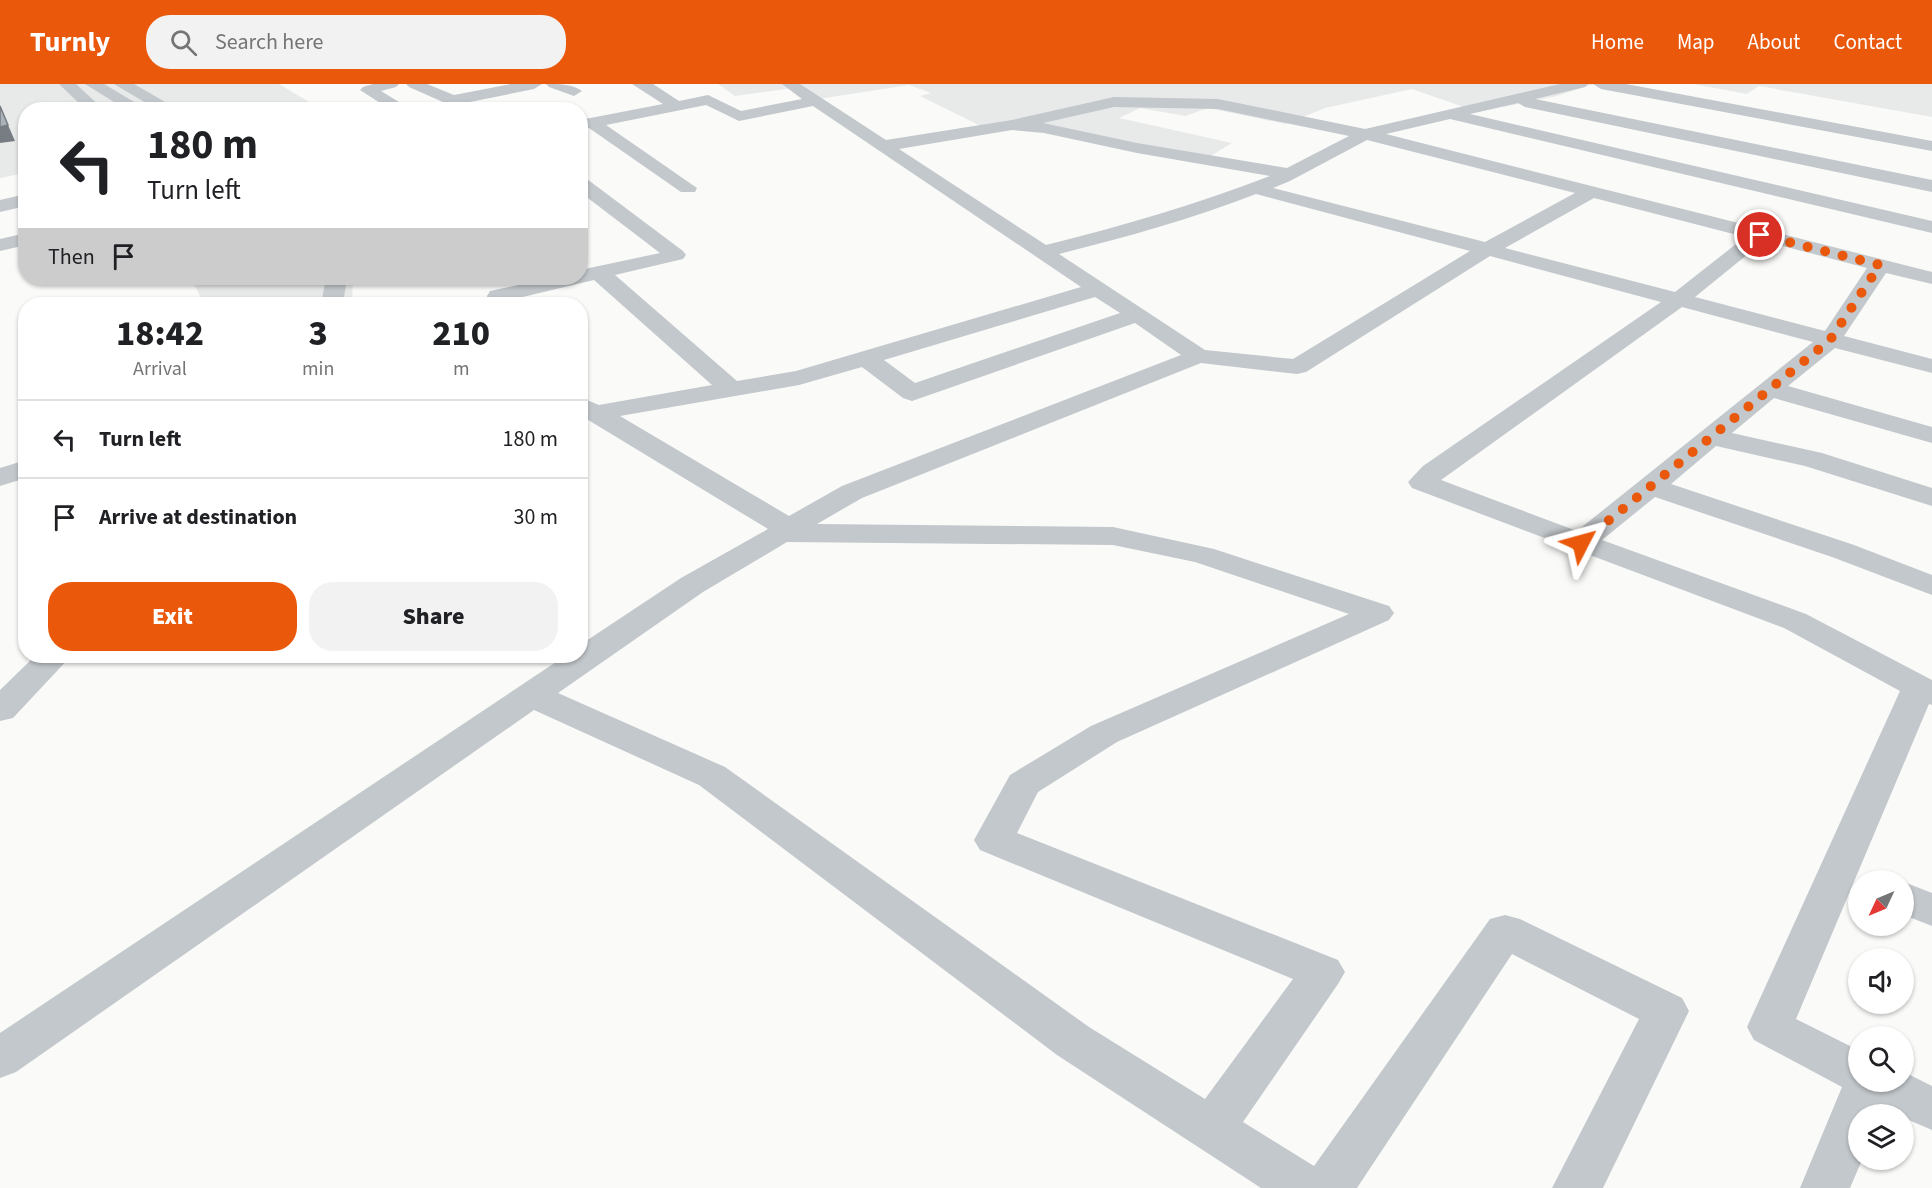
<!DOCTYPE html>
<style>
:root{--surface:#fff;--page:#f2f2f2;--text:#202124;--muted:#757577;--line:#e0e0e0;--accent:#ea580c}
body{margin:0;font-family:"Source Sans 3",sans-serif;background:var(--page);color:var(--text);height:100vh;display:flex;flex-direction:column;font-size:22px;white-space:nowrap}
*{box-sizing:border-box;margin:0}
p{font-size:20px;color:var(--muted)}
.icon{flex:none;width:33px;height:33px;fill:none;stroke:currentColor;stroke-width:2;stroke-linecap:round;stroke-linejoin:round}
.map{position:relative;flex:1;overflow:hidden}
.sheet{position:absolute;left:18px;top:213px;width:570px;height:366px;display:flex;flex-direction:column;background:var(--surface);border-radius:24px;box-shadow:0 2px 4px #0004}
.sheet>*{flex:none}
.banner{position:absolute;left:18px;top:18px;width:570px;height:183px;border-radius:24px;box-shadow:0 2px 4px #0004;background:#fff;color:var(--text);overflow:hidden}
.needle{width:39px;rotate:226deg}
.controls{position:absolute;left:1848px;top:786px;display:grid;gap:12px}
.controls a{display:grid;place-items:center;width:66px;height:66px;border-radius:50%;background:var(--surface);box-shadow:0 2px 4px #0004;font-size:30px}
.pin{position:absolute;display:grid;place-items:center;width:51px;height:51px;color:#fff;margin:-26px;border:3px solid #fff;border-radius:50%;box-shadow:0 2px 6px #0007}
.me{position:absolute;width:66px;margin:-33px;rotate:51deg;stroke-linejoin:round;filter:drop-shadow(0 0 4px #0008)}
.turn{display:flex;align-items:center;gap:21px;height:126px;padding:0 30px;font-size:27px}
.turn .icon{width:78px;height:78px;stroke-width:2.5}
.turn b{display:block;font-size:42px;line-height:51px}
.then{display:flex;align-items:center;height:57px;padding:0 30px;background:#0003;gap:12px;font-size:22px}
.eta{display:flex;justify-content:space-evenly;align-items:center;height:102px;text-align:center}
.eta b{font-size:36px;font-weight:800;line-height:42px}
.cta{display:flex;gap:12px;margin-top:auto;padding:12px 30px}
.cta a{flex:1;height:69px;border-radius:24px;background:var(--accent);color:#fff;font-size:24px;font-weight:800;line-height:69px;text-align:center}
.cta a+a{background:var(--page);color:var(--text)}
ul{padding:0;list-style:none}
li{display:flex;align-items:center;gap:18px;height:78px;padding:0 30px;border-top:2px solid var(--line)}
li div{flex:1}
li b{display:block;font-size:22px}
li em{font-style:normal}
header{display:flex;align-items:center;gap:36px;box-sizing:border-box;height:84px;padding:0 30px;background:var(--accent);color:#fff}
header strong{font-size:28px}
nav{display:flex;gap:33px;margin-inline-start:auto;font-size:21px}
.search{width:420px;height:54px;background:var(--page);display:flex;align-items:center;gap:15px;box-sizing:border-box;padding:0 21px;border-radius:24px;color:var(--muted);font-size:22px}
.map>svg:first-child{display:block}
.built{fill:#e8e9e9}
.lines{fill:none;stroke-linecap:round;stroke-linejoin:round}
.minor{fill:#c3c8cc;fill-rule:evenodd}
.tertiary{fill:#c3c8cc;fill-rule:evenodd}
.shaded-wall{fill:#777d82}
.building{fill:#aab3b9;stroke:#777d82;stroke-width:1.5}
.route{stroke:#ea580c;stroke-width:10;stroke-dasharray:0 18}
</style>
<header>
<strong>Turnly</strong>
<div class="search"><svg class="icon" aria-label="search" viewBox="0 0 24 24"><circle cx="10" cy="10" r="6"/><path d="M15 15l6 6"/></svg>Search here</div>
<nav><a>Home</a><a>Map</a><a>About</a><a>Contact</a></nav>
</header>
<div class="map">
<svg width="1932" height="1104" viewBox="0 0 1932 1104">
<rect width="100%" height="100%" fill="#fafaf8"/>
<path class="built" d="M 0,0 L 279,0 L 321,25 L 26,26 L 25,89 L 0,94 Z
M 718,0 L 1594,0 L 1557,12 L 1478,28 L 1412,5 L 1325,24 L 1286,40 L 1208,24 L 1185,32 L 1140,24 L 1119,34 L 1232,59 L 1204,76 L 1043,43 L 989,46 L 920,12 L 931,9 L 909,1 L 812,16 L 793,4 L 735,12 Z
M 1693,0 L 1932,0 L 1932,33 L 1759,2 L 1747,10 Z
M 191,194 L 353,194 L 352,220 L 204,220 Z"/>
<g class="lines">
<path class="minor" d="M 373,0 L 399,0 L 396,3 L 381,7 L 412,26 L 391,26 L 360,6 L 363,3 Z
M 406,0 L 427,0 L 454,11 L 511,0 L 542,0 L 534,5 L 470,18 L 480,22 L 482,26 L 461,26 L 409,3 Z
M 546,0 C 559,0 573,0 582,7 L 574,12 L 549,3 Z
M 632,0 L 653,0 L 679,17 L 708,11 L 741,27 L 802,15 L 782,0 L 800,0 L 886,56 L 1012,36 L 1114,13 L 1218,15 L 1365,45 L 1560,0 L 1588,0 L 1585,3 L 1535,15 L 1932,96 L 1932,108 L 1525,23 L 1518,19 L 1470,30 L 1932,137 L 1932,149 L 1450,35 L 1386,50 L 1932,188 L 1932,200 L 1886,189 L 1844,252 L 1932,275 L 1932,289 L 1835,264 L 1788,302 L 1932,343 L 1932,359 L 1774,314 L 1732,349 L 1822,369 L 1932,404 L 1932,422 L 1805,382 L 1716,362 L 1671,400 L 1854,461 L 1932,491 L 1932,511 L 1832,473 L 1655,413 L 1602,456 L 1806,530 L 1932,596 L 1932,621 L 1929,620 L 1796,935 L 1858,966 L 1858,998 L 1904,998 L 1904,988 L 1932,1002 L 1932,1046 L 1904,1034 L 1904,1030 L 1896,1030 L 1882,1023 L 1879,1030 L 1858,1030 L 1858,1076 L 1862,1076 L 1850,1104 L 1800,1104 L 1842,1003 L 1754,956 L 1747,943 L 1900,607 L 1784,544 L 1412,404 L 1408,398 L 1423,382 L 1661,218 L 1490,172 L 1306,288 L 1297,290 L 1201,279 L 862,414 L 817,440 L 1113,443 L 1214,465 L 1389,522 L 1394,529 L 1389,536 L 1117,658 L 1038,708 L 1017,749 L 1338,876 L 1345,888 L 1338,900 L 1243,1038 L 1314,1082 L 1490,835 L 1505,831 L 1520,835 L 1682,914 L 1689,927 L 1603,1104 L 1552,1104 L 1639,935 L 1512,870 L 1357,1104 L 1261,1104 L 1057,971 L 699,701 L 534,626 L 16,988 L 0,994 L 0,949 L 565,572 L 580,572 L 580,561 L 681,494 L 768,445 L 580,331 L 580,318 L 587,316 L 599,321 L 712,301 L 594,196 L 510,216 L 511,220 L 489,220 L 487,212 L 490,207 L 551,194 L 580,194 L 580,186 L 660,169 L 580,108 L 580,94 L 587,95 L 683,167 L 686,171 L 683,175 L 615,191 L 737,297 L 796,287 L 1081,203 L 813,22 L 739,37 L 706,21 L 606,41 L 697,104 L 695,108 L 681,108 L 589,44 L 580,46 L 580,36 L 663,20 ZM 1114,23 L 1218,25 L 1349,52 L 1287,84 L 1137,59 L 1043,39 ZM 1012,46 L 1044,49 L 1137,69 L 1270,92 C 1197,120 1122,142 1046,161 L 899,65 ZM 1367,56 L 1575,109 L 1485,158 L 1273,104 L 1290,97 ZM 1256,110 L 1470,167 L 1293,275 L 1205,266 L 1059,170 C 1126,153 1192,135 1256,110 ZM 1594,114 L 1745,153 L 1675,208 L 1505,164 ZM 1764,157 L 1867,184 L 1825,247 L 1695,213 ZM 1095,213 L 1120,229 L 915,299 L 884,276 ZM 1682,223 L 1813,258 L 1577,447 L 1441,396 ZM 1135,239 L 1181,271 L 842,402 L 789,432 L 620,332 L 799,301 L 862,283 L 903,314 L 912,317 ZM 787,458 L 1113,461 L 1195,478 L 1349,530 L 1091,642 L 1010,691 L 974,756 L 980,766 L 1293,895 L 1205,1015 L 1089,943 L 725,683 L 558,609 L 703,508 Z
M 1593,0 L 1626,0 L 1932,57 L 1932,67 L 1601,5 Z
M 26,110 L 26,122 L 0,128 L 0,116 Z
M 26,149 L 26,161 L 0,167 L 0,155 Z
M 26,376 L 26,394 L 0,402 L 0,384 Z
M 1904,798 L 1932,809 L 1932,842 L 1904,831 Z"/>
<path class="tertiary" d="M 59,0 L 76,0 L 104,26 L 86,26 Z
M 85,0 L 104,0 L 146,25 L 127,26 Z
M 114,0 L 134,0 L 179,26 L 158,26 Z
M 326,194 L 347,194 L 343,220 L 321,220 Z
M 35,572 L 71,572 L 13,634 L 0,637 L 0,606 Z"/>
</g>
<path class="shaded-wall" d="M 8,41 L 15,57 L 0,59 L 0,43 Z"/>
<path class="building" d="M 0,22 L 8,41 L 0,43 Z"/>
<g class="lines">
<path class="route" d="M 1581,459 L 1830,256 L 1880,181 L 1760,151"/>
</g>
</svg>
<div class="controls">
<a><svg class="needle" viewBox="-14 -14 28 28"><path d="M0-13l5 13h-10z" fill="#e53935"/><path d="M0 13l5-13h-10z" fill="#757577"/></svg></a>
<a><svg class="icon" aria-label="sound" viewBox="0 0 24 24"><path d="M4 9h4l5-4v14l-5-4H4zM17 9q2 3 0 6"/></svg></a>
<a><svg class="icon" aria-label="search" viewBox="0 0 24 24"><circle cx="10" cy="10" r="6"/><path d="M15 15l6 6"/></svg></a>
<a><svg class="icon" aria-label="layers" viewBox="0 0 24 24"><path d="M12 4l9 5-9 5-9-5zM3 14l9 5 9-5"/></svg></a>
</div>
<div class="pin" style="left:1760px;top:151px;background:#d93025"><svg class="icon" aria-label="arrive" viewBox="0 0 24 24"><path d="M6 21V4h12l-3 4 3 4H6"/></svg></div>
<svg class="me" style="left:1581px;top:459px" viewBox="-20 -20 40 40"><path d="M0-17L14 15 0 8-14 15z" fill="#ea580c" stroke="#fff" stroke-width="4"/></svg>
<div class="banner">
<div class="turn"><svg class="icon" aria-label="left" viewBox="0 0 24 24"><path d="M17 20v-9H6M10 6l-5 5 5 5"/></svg><div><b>180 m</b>Turn left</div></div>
<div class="then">Then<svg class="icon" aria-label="arrive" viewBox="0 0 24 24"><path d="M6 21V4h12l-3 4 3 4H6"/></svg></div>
</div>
<section class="sheet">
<div class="eta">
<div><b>18:42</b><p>Arrival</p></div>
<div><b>3</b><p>min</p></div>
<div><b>210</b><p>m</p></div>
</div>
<ul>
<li><svg class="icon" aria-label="left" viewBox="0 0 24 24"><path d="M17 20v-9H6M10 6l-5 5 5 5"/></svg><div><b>Turn left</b></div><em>180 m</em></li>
<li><svg class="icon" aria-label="arrive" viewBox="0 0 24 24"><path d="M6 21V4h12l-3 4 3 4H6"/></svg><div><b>Arrive at destination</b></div><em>30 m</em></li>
</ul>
<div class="cta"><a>Exit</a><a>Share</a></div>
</section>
</div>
